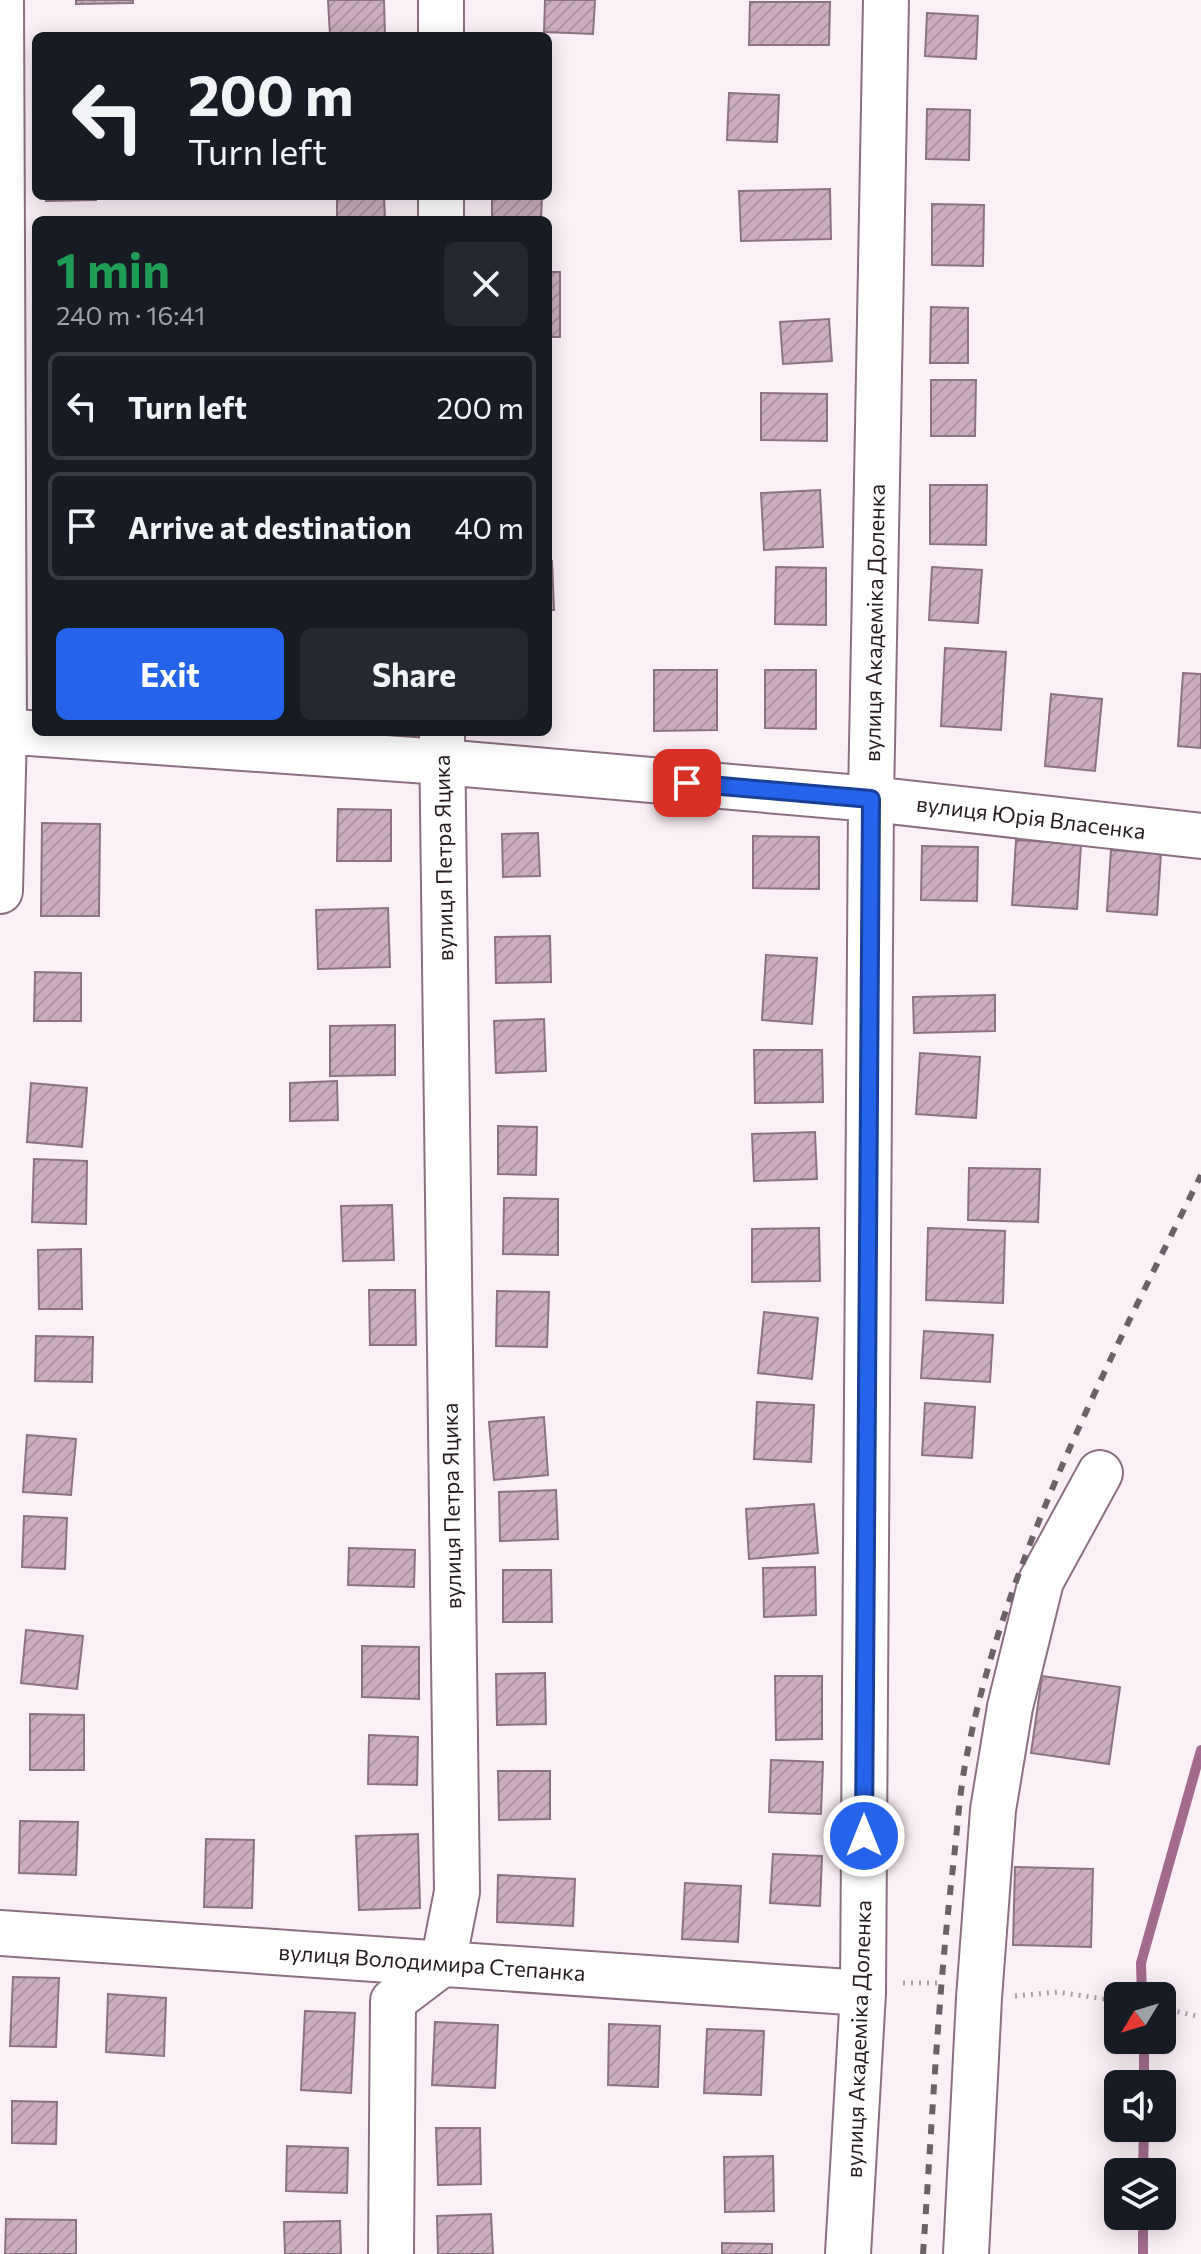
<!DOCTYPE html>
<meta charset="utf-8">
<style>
:root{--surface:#171b24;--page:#242831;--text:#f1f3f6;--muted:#9ea1a6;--line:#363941;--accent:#2563eb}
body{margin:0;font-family:Commissioner,sans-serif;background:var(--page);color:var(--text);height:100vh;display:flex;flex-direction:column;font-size:30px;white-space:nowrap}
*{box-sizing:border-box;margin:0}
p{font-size:26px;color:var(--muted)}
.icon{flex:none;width:44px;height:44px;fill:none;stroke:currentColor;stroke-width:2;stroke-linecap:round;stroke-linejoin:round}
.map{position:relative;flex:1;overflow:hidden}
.sheet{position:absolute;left:32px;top:216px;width:520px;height:520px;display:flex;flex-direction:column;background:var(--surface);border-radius:12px;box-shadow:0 4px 20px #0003}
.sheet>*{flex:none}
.top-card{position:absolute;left:32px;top:32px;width:520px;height:168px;border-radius:12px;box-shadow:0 4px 20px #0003;background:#171b24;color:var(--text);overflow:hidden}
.needle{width:52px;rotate:232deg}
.buttons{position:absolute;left:1104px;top:1982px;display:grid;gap:16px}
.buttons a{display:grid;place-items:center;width:72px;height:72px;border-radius:12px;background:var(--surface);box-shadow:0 4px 20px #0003;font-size:40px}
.pin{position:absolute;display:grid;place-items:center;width:68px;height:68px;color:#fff;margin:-34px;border-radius:16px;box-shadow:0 4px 12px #0006}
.me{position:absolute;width:88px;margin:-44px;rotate:0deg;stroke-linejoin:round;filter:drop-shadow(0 0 6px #0008)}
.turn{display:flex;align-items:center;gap:28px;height:168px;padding:0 24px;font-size:36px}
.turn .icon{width:104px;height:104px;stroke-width:2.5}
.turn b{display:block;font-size:56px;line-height:68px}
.round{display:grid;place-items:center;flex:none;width:84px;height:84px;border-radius:12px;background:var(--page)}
.summary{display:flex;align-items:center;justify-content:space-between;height:136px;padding:0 24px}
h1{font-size:48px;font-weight:700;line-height:60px;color:#1e9e55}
.cta{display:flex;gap:16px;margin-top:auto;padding:16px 24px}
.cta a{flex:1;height:92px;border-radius:12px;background:var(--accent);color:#fff;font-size:32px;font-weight:700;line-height:92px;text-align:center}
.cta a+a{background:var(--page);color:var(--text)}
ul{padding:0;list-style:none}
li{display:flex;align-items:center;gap:24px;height:108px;margin:0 16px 12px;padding:0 8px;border:4px solid var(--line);border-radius:12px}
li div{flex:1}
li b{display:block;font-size:30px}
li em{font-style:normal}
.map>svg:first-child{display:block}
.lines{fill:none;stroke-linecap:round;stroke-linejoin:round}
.stream{stroke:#a26b8e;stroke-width:10}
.building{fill:url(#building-hatch);stroke:#8d7282;stroke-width:2}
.minor-casing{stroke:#8b7081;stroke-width:48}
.path{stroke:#ab9fa6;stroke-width:5;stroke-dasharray:2 6;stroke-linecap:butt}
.minor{stroke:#fff;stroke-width:44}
.rail{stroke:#6d6168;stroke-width:6;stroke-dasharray:10 10;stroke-linecap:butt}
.route-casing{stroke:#184099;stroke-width:20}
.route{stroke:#2563eb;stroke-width:14}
.labels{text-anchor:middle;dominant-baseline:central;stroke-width:8;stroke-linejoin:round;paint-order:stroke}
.street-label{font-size:22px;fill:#281d24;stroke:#fff}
</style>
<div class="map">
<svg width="1201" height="2254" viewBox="0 0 1201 2254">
<defs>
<pattern id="building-hatch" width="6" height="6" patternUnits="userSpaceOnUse" patternTransform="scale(2)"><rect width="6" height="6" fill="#cbaebf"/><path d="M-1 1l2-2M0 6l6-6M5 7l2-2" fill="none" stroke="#ae95a4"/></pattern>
</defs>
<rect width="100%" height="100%" fill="#fcf0f7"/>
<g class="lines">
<path class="stream" d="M 1142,1996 L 1141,1963 L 1201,1750
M 1144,2040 L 1144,2084
M 1143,2172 L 1144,2128
M 1143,2254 L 1143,2216"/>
</g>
<path class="building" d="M 76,0 L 133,0 L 133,3 L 76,4 Z
M 328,0 L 384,0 L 385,36 L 330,36 Z
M 545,0 L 595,0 L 593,34 L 544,32 Z
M 750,2 L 830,2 L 829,45 L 749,45 Z
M 927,13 L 978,16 L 976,59 L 925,56 Z
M 729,93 L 779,95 L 777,142 L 727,140 Z
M 927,109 L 970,110 L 969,160 L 926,159 Z
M 830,189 L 831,239 L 741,241 L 739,191 Z
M 46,196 L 96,196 L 96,200 L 46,201 Z
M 337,196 L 384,196 L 385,220 L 337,220 Z
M 492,196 L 542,196 L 541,220 L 492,220 Z
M 932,204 L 984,205 L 983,266 L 932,265 Z
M 548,272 L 560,272 L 560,337 L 548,337 Z
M 931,307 L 968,308 L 968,363 L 930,363 Z
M 829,319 L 832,361 L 783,364 L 780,322 Z
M 931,380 L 976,380 L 975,436 L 931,436 Z
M 761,393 L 827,394 L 827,441 L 761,440 Z
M 930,485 L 987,485 L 986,545 L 930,544 Z
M 820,490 L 823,547 L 764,550 L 761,493 Z
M 548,561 L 552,561 L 554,610 L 548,610 Z
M 776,567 L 826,568 L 826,625 L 775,624 Z
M 932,567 L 982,570 L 978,623 L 929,620 Z
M 945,648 L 1006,652 L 1001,730 L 941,726 Z
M 654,670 L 717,670 L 717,730 L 654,731 Z
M 765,670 L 816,670 L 816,729 L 765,728 Z
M 1183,673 L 1201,674 L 1201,748 L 1178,746 Z
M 1051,694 L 1102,699 L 1095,771 L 1045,766 Z
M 338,809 L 391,810 L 391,861 L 337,861 Z
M 42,823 L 100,824 L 99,916 L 41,916 Z
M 538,833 L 540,876 L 503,877 L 502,834 Z
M 753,836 L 819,837 L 819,889 L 753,888 Z
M 1016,840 L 1081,844 L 1077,909 L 1012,905 Z
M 922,846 L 978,847 L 977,901 L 921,900 Z
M 1111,850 L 1161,853 L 1157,915 L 1107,911 Z
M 388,908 L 390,967 L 318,969 L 316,910 Z
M 550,936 L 551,982 L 496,983 L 495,937 Z
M 766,955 L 817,958 L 812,1024 L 762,1020 Z
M 35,972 L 81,973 L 81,1021 L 34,1021 Z
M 995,995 L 995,1031 L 914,1033 L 913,997 Z
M 544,1019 L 546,1071 L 496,1073 L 494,1021 Z
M 395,1025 L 395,1075 L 330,1076 L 330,1026 Z
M 754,1050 L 822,1050 L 823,1102 L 755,1103 Z
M 920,1053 L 980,1057 L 976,1118 L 916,1114 Z
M 337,1081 L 338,1120 L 290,1121 L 290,1083 Z
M 31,1083 L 87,1088 L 82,1147 L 27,1142 Z
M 498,1126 L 537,1127 L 536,1175 L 498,1174 Z
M 815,1132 L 817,1179 L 754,1181 L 752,1134 Z
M 34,1159 L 87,1161 L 86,1224 L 32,1222 Z
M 969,1168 L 1040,1169 L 1038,1222 L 968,1220 Z
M 504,1198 L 558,1199 L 558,1255 L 503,1254 Z
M 392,1205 L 394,1260 L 343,1261 L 341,1206 Z
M 819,1228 L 820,1281 L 752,1282 L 752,1229 Z
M 928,1228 L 1005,1231 L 1003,1303 L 926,1300 Z
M 81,1249 L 82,1309 L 39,1309 L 38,1250 Z
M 369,1290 L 415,1290 L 416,1345 L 370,1345 Z
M 497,1291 L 549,1292 L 547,1347 L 496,1346 Z
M 764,1312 L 818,1318 L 812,1379 L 758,1373 Z
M 924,1331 L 993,1335 L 990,1382 L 921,1378 Z
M 36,1336 L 93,1337 L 92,1382 L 35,1381 Z
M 757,1402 L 814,1405 L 811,1462 L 754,1459 Z
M 925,1403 L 975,1407 L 972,1458 L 922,1455 Z
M 544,1417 L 548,1475 L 494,1480 L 489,1422 Z
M 27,1435 L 76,1439 L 71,1495 L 23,1492 Z
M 556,1490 L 558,1539 L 500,1541 L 499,1492 Z
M 814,1504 L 818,1553 L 749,1559 L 746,1509 Z
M 24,1516 L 67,1518 L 65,1569 L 22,1567 Z
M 349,1548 L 415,1550 L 414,1587 L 348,1585 Z
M 815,1567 L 816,1615 L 764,1617 L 763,1568 Z
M 503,1570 L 551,1570 L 552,1622 L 503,1622 Z
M 26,1630 L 83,1636 L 77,1689 L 21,1683 Z
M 362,1646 L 419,1647 L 419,1699 L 362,1697 Z
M 545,1673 L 546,1724 L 497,1725 L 496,1674 Z
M 775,1676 L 822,1676 L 822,1739 L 776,1740 Z
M 1042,1676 L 1120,1687 L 1109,1764 L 1031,1753 Z
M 30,1714 L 84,1715 L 84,1770 L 30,1770 Z
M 369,1735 L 418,1737 L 417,1785 L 368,1784 Z
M 771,1760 L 823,1762 L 821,1814 L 769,1812 Z
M 498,1771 L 550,1771 L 550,1819 L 499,1820 Z
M 20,1821 L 78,1822 L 76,1875 L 19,1873 Z
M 418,1834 L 420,1908 L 359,1910 L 356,1836 Z
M 206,1839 L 254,1840 L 252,1908 L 204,1907 Z
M 773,1854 L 822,1856 L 820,1906 L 770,1903 Z
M 1015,1867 L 1093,1869 L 1091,1947 L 1013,1945 Z
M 498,1875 L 575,1879 L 573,1926 L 497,1922 Z
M 685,1883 L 741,1886 L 738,1942 L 682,1939 Z
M 13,1977 L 59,1978 L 56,2047 L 10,2046 Z
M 108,1994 L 166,1998 L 164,2056 L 106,2052 Z
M 305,2011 L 355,2013 L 351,2093 L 301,2090 Z
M 435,2022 L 498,2025 L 495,2088 L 432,2085 Z
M 609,2024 L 660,2026 L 658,2087 L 608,2085 Z
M 707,2029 L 764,2031 L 761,2095 L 704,2093 Z
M 12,2101 L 57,2102 L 56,2144 L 12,2143 Z
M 436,2128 L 480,2128 L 481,2184 L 438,2185 Z
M 287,2146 L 348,2148 L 347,2193 L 286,2191 Z
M 773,2156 L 774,2211 L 725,2212 L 724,2157 Z
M 491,2214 L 493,2254 L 438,2254 L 437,2216 Z
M 6,2219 L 76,2220 L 76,2254 L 5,2254 Z
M 340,2221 L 341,2254 L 285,2254 L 284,2222 Z
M 722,2243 L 772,2244 L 772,2254 L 722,2254 Z"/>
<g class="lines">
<g class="minor-casing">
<path id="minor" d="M 441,0 L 441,36
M 441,196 L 441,220
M 0,731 L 442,762 L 871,799 L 1201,836
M 0,891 L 4,731 L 1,0
M 0,1933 L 863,1993
M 391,2254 L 393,2001 L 443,1963 L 457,1892 L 442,732
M 848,2254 L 863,1993 L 871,799 L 886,0
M 966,2254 L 979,1998 L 993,1810 L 1010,1707 L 1041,1581 L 1100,1473"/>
</g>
<path class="path" d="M 903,1983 L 941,1983
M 1015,1996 L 1057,1992 L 1118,2001
M 1162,2008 L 1201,2017"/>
<use href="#minor" class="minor"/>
<path class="rail" d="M 923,2254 C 932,2125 938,1995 953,1867 C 957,1833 959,1798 965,1765 C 1002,1564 1111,1358 1201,1175"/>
</g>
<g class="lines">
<g class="route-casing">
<path id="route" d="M 687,783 L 871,799 L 864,1836"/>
</g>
<use href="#route" class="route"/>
</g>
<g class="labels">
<g class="street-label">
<text transform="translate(874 623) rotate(-89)">вулиця Академіка Доленка</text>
<text transform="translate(1031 817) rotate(7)">вулиця Юрія Власенка</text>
<text transform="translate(443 858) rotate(-91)">вулиця Петра Яцика</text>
<text transform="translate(451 1506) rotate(-91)">вулиця Петра Яцика</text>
<text transform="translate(432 1962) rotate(4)">вулиця Володимира Степанка</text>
<text transform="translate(858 2039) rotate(-88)">вулиця Академіка Доленка</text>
</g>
</g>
</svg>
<div class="buttons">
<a><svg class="needle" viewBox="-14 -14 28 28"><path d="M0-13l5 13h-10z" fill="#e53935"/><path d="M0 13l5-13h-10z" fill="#9ea1a6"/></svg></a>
<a><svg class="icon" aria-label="sound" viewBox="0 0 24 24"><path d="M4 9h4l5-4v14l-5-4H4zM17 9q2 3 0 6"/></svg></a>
<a><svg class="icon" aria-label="layers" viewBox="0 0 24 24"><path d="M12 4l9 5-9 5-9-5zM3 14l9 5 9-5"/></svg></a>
</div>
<div class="pin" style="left:687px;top:783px;background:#d93025"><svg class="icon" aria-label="arrive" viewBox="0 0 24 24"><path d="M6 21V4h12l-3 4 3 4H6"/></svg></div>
<svg class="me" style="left:864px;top:1836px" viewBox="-20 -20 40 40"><circle r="17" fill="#2563eb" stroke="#fff" stroke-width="3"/><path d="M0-11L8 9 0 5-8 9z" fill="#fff"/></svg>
<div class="top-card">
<div class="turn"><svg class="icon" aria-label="left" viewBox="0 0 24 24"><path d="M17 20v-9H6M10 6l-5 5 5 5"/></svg><div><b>200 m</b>Turn left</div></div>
</div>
<section class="sheet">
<div class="summary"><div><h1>1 min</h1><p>240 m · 16:41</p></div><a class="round"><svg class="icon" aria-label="close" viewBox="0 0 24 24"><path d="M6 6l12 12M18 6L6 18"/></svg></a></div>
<ul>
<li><svg class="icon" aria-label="left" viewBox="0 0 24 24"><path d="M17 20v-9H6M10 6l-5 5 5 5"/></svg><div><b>Turn left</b></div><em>200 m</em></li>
<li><svg class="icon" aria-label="arrive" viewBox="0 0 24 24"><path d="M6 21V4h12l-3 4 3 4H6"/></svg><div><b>Arrive at destination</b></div><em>40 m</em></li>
</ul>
<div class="cta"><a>Exit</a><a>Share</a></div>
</section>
</div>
